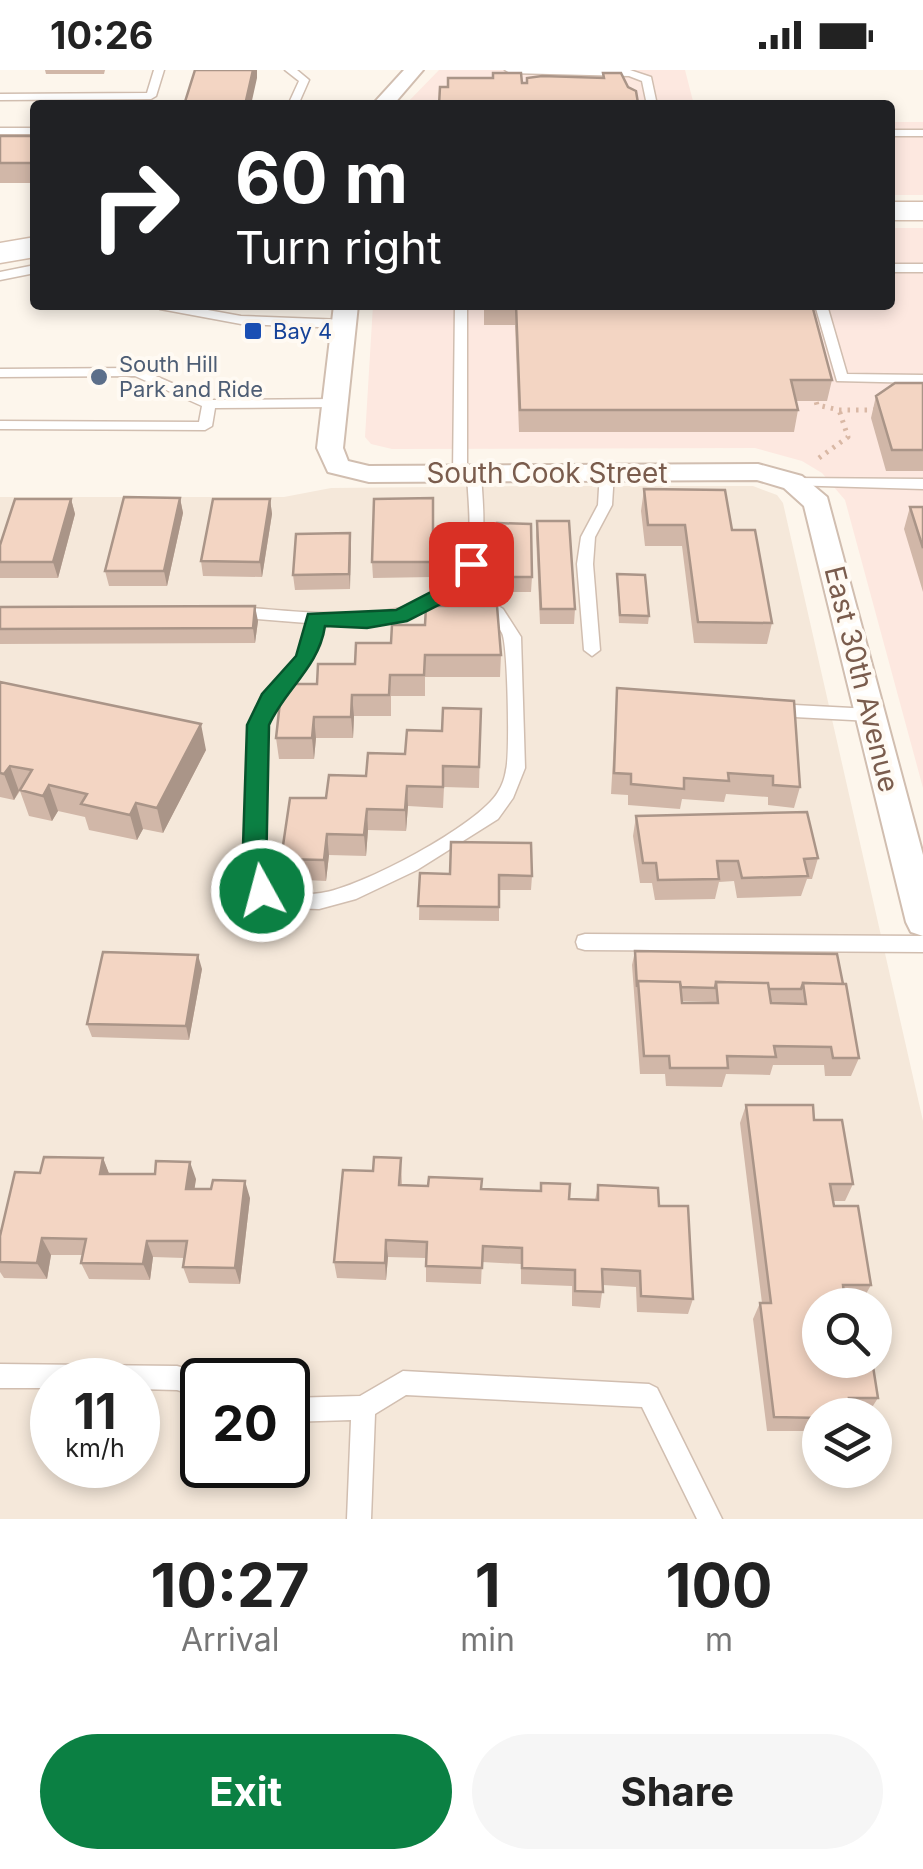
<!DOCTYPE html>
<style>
:root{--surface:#fff;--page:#f6f6f6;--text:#222;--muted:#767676;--accent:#0b8043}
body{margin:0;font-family:Inter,sans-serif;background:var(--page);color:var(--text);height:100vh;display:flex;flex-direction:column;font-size:38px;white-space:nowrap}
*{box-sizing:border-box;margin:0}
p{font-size:32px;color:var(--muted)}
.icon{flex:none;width:55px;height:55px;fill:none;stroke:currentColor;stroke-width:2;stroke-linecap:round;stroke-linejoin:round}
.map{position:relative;height:1449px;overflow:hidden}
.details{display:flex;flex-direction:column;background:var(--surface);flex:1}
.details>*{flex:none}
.top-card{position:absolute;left:30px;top:30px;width:865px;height:210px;border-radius:10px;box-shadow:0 5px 15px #0003;background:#202124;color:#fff;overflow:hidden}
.tools{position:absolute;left:802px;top:1218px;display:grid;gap:20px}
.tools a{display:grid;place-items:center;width:90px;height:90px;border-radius:50%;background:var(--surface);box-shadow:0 5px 15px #0003;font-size:50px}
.speed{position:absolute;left:30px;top:1288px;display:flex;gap:20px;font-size:50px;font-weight:700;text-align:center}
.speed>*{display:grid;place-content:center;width:130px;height:130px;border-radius:50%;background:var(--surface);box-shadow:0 5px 15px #0003;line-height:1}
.speed small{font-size:25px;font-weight:400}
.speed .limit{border:5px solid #111;border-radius:15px;background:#fff;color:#111}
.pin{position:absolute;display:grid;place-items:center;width:85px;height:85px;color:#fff;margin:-42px;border-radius:20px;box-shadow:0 5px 15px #0006}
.me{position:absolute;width:110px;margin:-55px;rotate:353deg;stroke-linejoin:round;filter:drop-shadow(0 0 8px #0008)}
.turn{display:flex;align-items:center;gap:35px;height:210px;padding:0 40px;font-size:45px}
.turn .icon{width:130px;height:130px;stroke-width:2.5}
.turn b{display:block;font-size:70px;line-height:85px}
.eta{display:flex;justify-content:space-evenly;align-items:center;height:170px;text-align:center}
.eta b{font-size:60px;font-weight:700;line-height:70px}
.cta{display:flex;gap:20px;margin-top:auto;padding:20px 40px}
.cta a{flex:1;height:115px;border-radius:60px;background:var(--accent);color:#fff;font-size:40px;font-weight:700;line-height:115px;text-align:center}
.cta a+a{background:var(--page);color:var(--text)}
.status{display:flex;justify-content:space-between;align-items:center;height:70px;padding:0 50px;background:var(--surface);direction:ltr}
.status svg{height:28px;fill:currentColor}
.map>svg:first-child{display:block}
.residential{fill:#f5e8da;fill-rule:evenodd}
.commercial{fill:#fde8e0}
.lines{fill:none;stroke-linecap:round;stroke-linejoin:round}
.lane-casing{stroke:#d1beb0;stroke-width:3}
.street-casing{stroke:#d1beb0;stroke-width:4}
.secondary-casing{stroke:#d6c0b0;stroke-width:3}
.path{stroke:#d9b8a5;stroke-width:5;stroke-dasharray:2.5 6;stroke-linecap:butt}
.lane{fill:#fff;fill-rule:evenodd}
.street{fill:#fff;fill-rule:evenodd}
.secondary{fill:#fff;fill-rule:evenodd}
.wall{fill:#d1b7a8;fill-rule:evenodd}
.shaded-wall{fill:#aa9588}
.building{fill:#f3d5c3;stroke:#aa9588;stroke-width:2.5}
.route{fill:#0b8043;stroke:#07532c;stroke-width:2.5}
.transit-dot{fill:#1a4fb4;stroke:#fffaf3;stroke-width:4}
.service-dot{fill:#5c6f8a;stroke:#fffaf3;stroke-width:4}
.labels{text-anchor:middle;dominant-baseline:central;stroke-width:8;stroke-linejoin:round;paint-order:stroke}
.far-transit-label{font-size:22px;fill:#164399;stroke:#fffaf3;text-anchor:start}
.far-service-label{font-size:22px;fill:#4e5e75;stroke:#fffaf3;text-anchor:start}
.street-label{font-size:28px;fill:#7a5c4d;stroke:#fffaf3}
</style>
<div class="status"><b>10:26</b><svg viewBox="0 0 49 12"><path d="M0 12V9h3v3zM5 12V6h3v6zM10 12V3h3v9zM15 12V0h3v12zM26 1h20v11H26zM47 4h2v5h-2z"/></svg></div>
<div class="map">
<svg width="923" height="1449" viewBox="0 0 923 1449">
<rect width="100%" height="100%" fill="#fdf6ec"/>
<path class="residential" d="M 530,416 L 753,416 L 777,425 L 783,433 L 923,1051 L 923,1449 L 0,1449 L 0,427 L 284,427 L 331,418 ZM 820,1235 L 875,1235 L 875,1290 L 820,1290 ZM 52,1310 L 138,1310 L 138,1395 L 52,1395 ZM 202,1310 L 288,1310 L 288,1395 L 202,1395 ZM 820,1345 L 875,1345 L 875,1400 L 820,1400 Z"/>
<path class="commercial" d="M 439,0 L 685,0 L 694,35 L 405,35 Z
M 890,52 L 923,52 L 923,125 L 890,125 Z
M 890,158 L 923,158 L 923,718 L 845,430 L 822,403 L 802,391 L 755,378 L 392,379 L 371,374 L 365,367 L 373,235 L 890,235 Z"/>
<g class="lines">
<g class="lane-casing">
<path id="lane" d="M 154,0 L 164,0 L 156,26 L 151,29 L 0,30 L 0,24 L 147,23 Z
M 285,0 L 297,0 L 309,10 L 298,35 L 288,35 L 299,11 Z
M 505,0 L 630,0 L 651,7 L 657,35 L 647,35 L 642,11 L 629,6 L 510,3 Z
M 0,58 L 35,58 L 35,64 L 0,64 Z
M 890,60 L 923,60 L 923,66 L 890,66 Z
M 890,194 L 923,194 L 923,202 L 890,202 Z
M 35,195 L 35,203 L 0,210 L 0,202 Z
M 154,235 L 180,235 L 241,246 L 344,250 L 350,254 L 344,258 L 241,254 L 160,239 Z
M 455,235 L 467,235 L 467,403 L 474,399 L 481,403 C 483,442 490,481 465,515 L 503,539 L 521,567 L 525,698 L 513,728 L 498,749 L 417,800 L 356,829 L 319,839 L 289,838 L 255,826 L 245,807 L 250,655 L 264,625 L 298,587 L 304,575 L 307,553 L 234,547 L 226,542 L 234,537 C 292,539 434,565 463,495 C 474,466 468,433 467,403 L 460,407 L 453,403 ZM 456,524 C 474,535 492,544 502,563 C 508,574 510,686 506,700 C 505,707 502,716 498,722 C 479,755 360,818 321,823 C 302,826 286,822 269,816 L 263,806 L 266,655 L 277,632 L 312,590 L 320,575 L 322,554 C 368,557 418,552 456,524 Z
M 815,235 L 827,235 L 847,304 L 923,305 L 923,313 L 837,311 Z
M 137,298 L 211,330 L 335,329 L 342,333 L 335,337 L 215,338 L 212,356 L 205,360 L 0,359 L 0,351 L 199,352 L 202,336 L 135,306 L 0,307 L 0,299 Z
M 607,398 L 614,402 L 612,435 L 595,467 L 593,494 L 600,580 L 592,586 L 584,580 L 577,494 L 581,467 L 598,435 L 600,402 Z
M 793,408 L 923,409 L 923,419 L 788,415 L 788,409 Z
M 775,634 L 871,639 L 879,645 L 871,651 L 775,646 L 767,640 Z
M 585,864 L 923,866 L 923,882 L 585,880 L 578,878 L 576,872 L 578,866 Z
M 0,1294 L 177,1296 L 202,1303 L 212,1310 L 202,1310 L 202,1327 L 177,1320 L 138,1319 L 138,1310 L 52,1310 L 52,1318 L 0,1318 Z
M 403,1301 L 649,1314 L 657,1318 L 722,1449 L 697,1449 L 642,1337 L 406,1325 L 375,1344 L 371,1449 L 347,1449 L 351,1350 L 288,1352 L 288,1328 L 360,1326 Z"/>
</g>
<g class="street-casing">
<path id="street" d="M 404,0 L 423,0 L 393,35 L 372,35 Z
M 334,235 L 358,235 L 343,378 L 348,391 L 369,396 L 758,394 L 802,406 L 827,427 L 923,785 L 923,866 L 911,862 L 906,852 L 804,436 L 784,418 L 757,410 L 369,412 L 328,402 L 317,378 Z"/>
</g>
<g class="secondary-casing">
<path id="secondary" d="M 890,132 L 923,132 L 923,150 L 890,150 Z
M 35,167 L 35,187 L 0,193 L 0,173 Z"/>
</g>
<path class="path" d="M 814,324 L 817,335 L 839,340 L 877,340
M 819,388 L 848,367 L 839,340"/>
<use href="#lane" class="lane"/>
<use href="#street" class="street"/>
<use href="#secondary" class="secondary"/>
</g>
<path class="wall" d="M 45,0 L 105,0 L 104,4 L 46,4 Z
M 0,66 L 35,66 L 35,113 L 0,113 Z
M 484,235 L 812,235 L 832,310 L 827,331 L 796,331 L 798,340 L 794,362 L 519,362 L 515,255 L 484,255 Z
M 923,313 L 923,401 L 886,401 L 871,348 L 876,326 Z
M 644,419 L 732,460 L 772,553 L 767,574 L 694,573 L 682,476 L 645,476 L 641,441 Z
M 180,428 L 183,443 L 167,516 L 109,516 L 105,501 Z
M 433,428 L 433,507 L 373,508 L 372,492 Z
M 71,429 L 75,444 L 58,508 L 0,508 L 0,475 Z
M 270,429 L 272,444 L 262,507 L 203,506 L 201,491 Z
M 910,437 L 923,437 L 923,522 L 904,459 Z
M 537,451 L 575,539 L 574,554 L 540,554 L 536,466 Z
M 497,453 L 532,507 L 531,522 L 496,522 Z
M 350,463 L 350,519 L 295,520 L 293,505 Z
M 617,504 L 649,546 L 648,554 L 619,553 Z
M 0,537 L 258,551 L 255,573 L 0,574 Z
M 391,573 L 501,585 L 500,607 L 425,607 L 425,626 L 391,626 L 391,646 L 354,646 L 353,668 L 316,668 L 314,689 L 279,689 L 276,668 L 317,614 Z
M 0,612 L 206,680 L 163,763 L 143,759 L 137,770 L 89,760 L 85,747 L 58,741 L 52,751 L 29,746 L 20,721 L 14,730 L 0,727 Z
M 617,618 L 800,717 L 794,738 L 768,735 L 768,727 L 726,724 L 724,732 L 682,729 L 680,739 L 628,735 L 628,725 L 611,724 Z
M 481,639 L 479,718 L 444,717 L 443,738 L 408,736 L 406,761 L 368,760 L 366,786 L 329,785 L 326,811 L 284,809 L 281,789 L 326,728 Z
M 636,746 L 818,788 L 812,809 L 807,809 L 801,826 L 737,828 L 734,811 L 719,812 L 715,829 L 655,830 L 652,813 L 640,813 L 633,766 Z
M 420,803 L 532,806 L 531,820 L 499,820 L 499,851 L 419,850 Z
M 635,881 L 837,884 L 859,988 L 851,1006 L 825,1006 L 824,995 L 773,995 L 770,1005 L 726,1004 L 722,1017 L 666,1016 L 665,1004 L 640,1004 L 632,895 ZM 682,931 L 711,932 L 711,933 L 682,933 Z
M 202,899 L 189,970 L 92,967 L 87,954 Z
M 746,1035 L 814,1050 L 853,1114 L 845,1131 L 833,1131 L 871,1215 L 862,1231 L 878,1328 L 869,1342 L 851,1342 L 820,1345 L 820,1361 L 767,1361 L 753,1249 L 760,1233 L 762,1233 L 740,1053 Z
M 103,1088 L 109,1104 L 196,1109 L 194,1119 L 250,1128 L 240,1214 L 189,1213 L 183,1197 L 184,1188 L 153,1187 L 150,1210 L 89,1209 L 81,1193 L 83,1185 L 51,1185 L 47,1209 L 4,1208 L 0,1202 L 0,1166 L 40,1103 Z
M 401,1088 L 402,1115 L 482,1119 L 569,1129 L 595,1130 L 598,1115 L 659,1136 L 693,1229 L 688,1244 L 637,1242 L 636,1217 L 603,1215 L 600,1238 L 572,1236 L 572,1216 L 521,1214 L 521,1194 L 482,1192 L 481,1214 L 426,1212 L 426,1188 L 388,1187 L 386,1210 L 337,1208 L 334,1192 L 373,1101 Z"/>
<path class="shaded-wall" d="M 253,0 L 257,0 L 257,8 L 251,35 L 245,35 Z
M 180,428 L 183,443 L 167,516 L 164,501 Z
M 71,429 L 75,444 L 58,508 L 53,492 Z
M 270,429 L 272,444 L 262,507 L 260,492 Z
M 350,463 L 351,478 L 350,519 L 349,504 Z
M 255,536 L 258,551 L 255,573 L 253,558 Z
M 352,625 L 354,646 L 353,668 L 351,647 Z
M 314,647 L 316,668 L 314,689 L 312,668 Z
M 201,654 L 206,680 L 163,763 L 157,738 Z
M 10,696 L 19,721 L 14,730 L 4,704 Z
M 49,715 L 58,741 L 52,751 L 43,726 Z
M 407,716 L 408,736 L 406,761 L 405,740 Z
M 136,733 L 143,759 L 137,770 L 130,745 Z
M 367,739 L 368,760 L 366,786 L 364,765 Z
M 327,764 L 329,785 L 326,811 L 324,790 Z
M 198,885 L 202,899 L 189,970 L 186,956 Z
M 103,1088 L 110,1106 L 100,1104 Z
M 190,1092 L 196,1109 L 192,1136 L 186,1119 Z
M 245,1111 L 250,1128 L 240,1214 L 235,1198 Z
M 42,1168 L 51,1185 L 47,1209 L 37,1193 Z
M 386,1170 L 388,1187 L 386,1210 L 385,1193 Z
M 147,1171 L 153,1187 L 150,1210 L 143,1194 Z"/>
<path class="building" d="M 195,0 L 253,0 L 245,35 L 184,35 Z
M 493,3 L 521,3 L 522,13 L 527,13 L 527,8 L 542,6 L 604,8 L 603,3 L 621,3 L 628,17 L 636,21 L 638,33 L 638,35 L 439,35 L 440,17 L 448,17 L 448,8 L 493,8 Z
M 0,66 L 35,66 L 35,93 L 0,93 Z
M 516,235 L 812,235 L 832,310 L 791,310 L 798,340 L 520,340 Z
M 895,313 L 923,313 L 923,380 L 892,380 L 876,326 Z
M 644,419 L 725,420 L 732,460 L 755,460 L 772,553 L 698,552 L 685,455 L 648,455 Z
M 124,427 L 180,428 L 164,501 L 105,501 Z
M 433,428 L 433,492 L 372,492 L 374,429 Z
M 15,429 L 71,429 L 53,492 L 0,492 L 0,475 Z
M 213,429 L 270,429 L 260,492 L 201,491 Z
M 910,437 L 923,437 L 923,478 Z
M 537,451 L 569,451 L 575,539 L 541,539 Z
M 497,453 L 531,454 L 532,507 L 497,507 Z
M 350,463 L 349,504 L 293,505 L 296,464 Z
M 617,504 L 645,505 L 649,546 L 620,545 Z
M 255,536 L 253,558 L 0,559 L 0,537 Z
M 426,536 L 497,536 L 501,585 L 425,585 L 424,605 L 390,605 L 389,625 L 352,625 L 351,647 L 314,647 L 312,668 L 276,668 L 282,614 L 317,614 L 318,594 L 355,594 L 356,573 L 391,573 L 392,555 L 425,555 Z
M 0,612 L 201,654 L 157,738 L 136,733 L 130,745 L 81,734 L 87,724 L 49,715 L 43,726 L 20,720 L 32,700 L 10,696 L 4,704 L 0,703 Z
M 617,618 L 794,631 L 800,717 L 773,715 L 773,706 L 728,703 L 729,711 L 684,708 L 684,719 L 631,714 L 631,704 L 614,703 Z
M 443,638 L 481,639 L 479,697 L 443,696 L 443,717 L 407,716 L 405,740 L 367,739 L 364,765 L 327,764 L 324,790 L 281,789 L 290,728 L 326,728 L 329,705 L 366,706 L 368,683 L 405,684 L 407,660 L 442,661 Z
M 807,742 L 818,788 L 804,789 L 808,806 L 742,808 L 738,791 L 717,791 L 719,809 L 658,810 L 656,793 L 643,793 L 636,746 Z
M 451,772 L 531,773 L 532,806 L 499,805 L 499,837 L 418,836 L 420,803 L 450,804 Z
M 635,881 L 837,884 L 843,914 L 803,913 L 801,919 L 769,919 L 768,913 L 716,912 L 715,918 L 681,917 L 680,912 L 638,911 L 637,917 Z
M 103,882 L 198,885 L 186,956 L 87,954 Z
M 638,911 L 680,912 L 682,933 L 718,933 L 716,912 L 768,913 L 771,933 L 806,934 L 803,913 L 846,914 L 859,988 L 833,988 L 831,977 L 774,976 L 776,987 L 727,986 L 728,998 L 670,998 L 669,986 L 644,986 Z
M 746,1035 L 813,1035 L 814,1050 L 842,1050 L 853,1114 L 830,1114 L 834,1136 L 858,1136 L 871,1215 L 843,1215 L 845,1231 L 862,1231 L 862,1235 L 820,1235 L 820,1290 L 872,1290 L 878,1328 L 849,1328 L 852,1345 L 820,1345 L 820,1348 L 774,1347 L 760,1233 L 771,1233 Z
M 44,1087 L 103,1088 L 100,1104 L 155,1104 L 156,1091 L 190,1092 L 186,1119 L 211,1119 L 213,1110 L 245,1111 L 235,1198 L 183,1197 L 187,1171 L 147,1171 L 143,1194 L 81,1193 L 86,1169 L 42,1168 L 37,1193 L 0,1192 L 0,1166 L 15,1102 L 40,1103 Z
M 374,1087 L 401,1088 L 399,1115 L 428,1116 L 429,1107 L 482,1109 L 481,1119 L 541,1121 L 541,1113 L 570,1114 L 569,1129 L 598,1130 L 598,1115 L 658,1118 L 659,1136 L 688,1136 L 693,1229 L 641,1226 L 640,1201 L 602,1199 L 603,1222 L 575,1221 L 575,1200 L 522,1198 L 522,1178 L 483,1176 L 482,1198 L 426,1196 L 427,1172 L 386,1170 L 385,1193 L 334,1192 L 343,1100 L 373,1101 Z"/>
<path class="route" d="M 471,487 L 481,494 L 464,522 L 407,551 L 367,558 L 325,556 C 319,597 285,619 269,655 L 266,806 L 274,821 L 270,828 L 253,828 L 242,807 L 247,655 L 262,624 L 296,586 L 308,544 L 396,540 L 450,512 L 464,489 Z"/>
<rect class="transit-dot" x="243" y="251" width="20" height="20" rx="5"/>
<circle class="service-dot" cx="99" cy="307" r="10"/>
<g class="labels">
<g class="far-transit-label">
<text x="273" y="261">Bay 4</text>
</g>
<g class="far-service-label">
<text x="119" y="294">South Hill<tspan x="119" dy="25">Park and Ride</tspan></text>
</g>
<g class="street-label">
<text x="547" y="403">South Cook Street</text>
<text transform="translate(862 609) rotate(76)">East 30th Avenue</text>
</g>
</g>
</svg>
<div class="tools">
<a><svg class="icon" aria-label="search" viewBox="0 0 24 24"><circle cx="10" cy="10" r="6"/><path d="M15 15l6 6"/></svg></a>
<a><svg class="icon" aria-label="layers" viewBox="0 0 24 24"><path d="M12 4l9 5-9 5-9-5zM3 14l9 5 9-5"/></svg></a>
</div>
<div class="speed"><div>11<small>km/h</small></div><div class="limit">20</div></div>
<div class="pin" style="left:471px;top:494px;background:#d93025"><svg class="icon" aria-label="arrive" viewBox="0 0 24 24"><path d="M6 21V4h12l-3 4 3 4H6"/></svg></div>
<svg class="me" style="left:262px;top:821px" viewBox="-20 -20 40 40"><circle r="17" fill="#0b8043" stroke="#fff" stroke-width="3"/><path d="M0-11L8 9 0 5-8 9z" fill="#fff"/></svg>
<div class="top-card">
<div class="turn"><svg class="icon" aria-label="right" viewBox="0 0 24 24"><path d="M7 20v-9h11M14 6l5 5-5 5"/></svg><div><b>60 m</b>Turn right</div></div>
</div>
</div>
<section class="details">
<div class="eta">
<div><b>10:27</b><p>Arrival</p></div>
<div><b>1</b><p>min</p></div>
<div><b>100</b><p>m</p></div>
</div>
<div class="cta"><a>Exit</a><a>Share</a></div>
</section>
